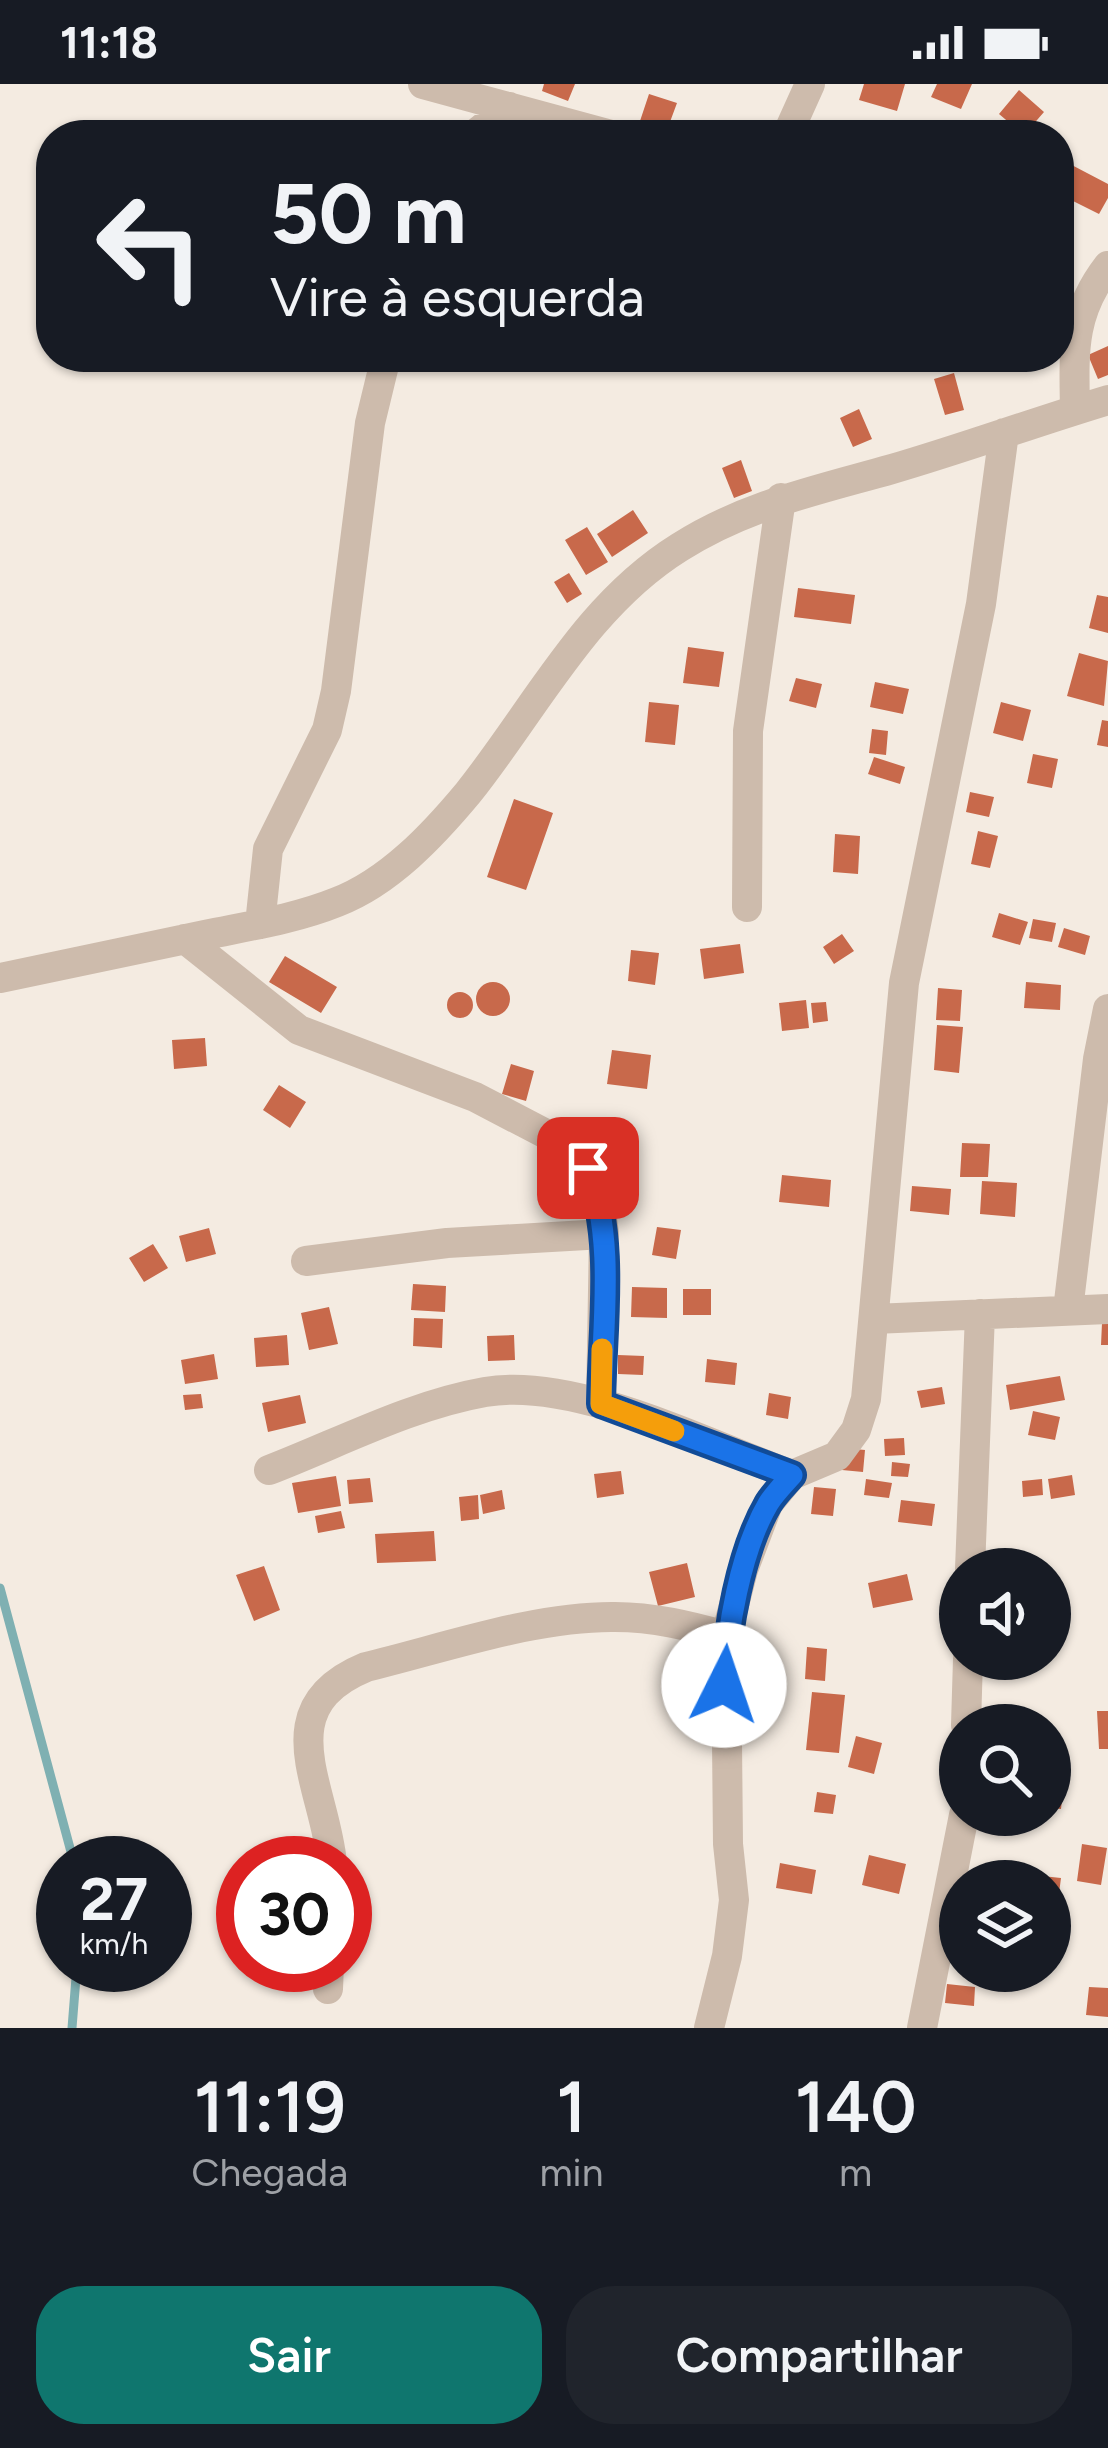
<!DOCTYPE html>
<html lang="pt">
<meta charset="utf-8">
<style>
:root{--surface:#171b24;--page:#20242c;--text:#f1f3f6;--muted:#9ea1a6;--accent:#0f766e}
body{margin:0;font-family:Figtree,sans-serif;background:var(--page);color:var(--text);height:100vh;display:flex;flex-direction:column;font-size:45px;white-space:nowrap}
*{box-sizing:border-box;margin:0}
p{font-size:39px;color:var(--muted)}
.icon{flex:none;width:66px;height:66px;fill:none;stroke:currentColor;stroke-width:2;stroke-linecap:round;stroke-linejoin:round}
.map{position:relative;height:1944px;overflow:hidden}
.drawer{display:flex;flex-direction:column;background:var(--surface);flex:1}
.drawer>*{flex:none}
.hud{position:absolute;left:36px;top:36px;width:1038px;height:252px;border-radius:48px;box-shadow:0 3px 9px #0004;background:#171b24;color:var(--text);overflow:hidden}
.controls{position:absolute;left:939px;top:1464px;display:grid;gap:24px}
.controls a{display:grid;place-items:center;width:132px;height:132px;border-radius:50%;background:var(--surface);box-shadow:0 3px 9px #0004;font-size:60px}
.speed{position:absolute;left:36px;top:1752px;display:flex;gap:24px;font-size:60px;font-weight:700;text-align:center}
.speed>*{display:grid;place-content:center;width:156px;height:156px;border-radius:50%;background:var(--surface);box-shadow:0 3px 9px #0004;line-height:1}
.speed small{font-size:30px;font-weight:400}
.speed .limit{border:18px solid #d22;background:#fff;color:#111}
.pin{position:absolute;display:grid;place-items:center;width:102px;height:102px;color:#fff;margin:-51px;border-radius:24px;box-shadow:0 6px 18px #0006}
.me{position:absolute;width:132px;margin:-66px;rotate:4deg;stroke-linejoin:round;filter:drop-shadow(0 0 9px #0008)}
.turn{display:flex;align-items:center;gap:42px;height:252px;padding:0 36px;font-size:54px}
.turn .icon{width:156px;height:156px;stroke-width:2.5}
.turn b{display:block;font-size:84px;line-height:102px}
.eta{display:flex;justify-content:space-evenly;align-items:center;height:204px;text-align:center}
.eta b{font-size:72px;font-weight:600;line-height:84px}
.cta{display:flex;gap:24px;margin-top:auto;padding:24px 36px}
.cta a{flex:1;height:138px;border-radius:48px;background:var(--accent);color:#fff;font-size:48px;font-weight:600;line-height:138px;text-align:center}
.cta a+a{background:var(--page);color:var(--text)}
.status{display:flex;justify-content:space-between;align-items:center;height:84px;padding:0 60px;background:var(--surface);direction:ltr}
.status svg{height:33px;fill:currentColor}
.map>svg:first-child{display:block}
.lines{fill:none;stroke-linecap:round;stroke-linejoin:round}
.stream{stroke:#7fb0b2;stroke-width:9}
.building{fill:#c8694b}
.minor{stroke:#cdbbac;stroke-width:30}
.route-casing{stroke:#114b97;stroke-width:30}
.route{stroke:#1a73e8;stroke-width:21}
.slow{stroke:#f59e0b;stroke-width:21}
</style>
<div class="status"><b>11:18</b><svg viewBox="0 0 49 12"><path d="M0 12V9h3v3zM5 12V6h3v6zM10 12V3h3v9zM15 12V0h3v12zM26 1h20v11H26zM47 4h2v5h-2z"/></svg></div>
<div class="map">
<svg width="1108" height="1944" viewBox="0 0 1108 1944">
<rect width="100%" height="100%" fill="#f4ebe1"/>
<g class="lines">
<path class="stream" d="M 0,1504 L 74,1779
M 72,1944 L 77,1881"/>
</g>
<path class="building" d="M 544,0 L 575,0 L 568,17 L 542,7 Z
M 864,0 L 905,0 L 897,27 L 859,16 Z
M 937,0 L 972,0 L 961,25 L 931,13 Z
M 1019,6 L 1044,28 L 1024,51 L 999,30 Z
M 649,10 L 677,19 L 667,46 L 640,37 Z
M 1066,78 L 1108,100 L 1108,114 L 1099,130 L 1059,110 L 1059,92 Z
M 1108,262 L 1108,291 L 1098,295 L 1088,271 Z
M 954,289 L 964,326 L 945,331 L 934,295 Z
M 859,325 L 872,355 L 853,363 L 840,334 Z
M 741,376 L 752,407 L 734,414 L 722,384 Z
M 633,426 L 648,449 L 612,473 L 597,450 Z
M 587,443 L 608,478 L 586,491 L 565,456 Z
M 569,489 L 582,510 L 567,519 L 554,498 Z
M 798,504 L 855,511 L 851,540 L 794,533 Z
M 1097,511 L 1108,513 L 1108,549 L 1089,544 Z
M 688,563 L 724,568 L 719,603 L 683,599 Z
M 1079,569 L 1108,577 L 1104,622 L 1067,612 Z
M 796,594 L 822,600 L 816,624 L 789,617 Z
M 875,598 L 909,605 L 903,630 L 870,623 Z
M 649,618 L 679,621 L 675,661 L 645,658 Z
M 1001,618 L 1031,626 L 1023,657 L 993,649 Z
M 1102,636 L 1108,637 L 1108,663 L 1097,661 Z
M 872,645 L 888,647 L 886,671 L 869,669 Z
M 1033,670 L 1058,675 L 1052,704 L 1027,699 Z
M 874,673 L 905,683 L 900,700 L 868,690 Z
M 970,708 L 994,713 L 989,733 L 966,728 Z
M 514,715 L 553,729 L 526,806 L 487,793 Z
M 978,747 L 998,752 L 990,784 L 971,780 Z
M 835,750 L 860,752 L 858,790 L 833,788 Z
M 999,829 L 1028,838 L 1020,861 L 992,853 Z
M 1033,835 L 1056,839 L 1052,858 L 1029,854 Z
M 1064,844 L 1090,852 L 1085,871 L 1058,863 Z
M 842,850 L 854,867 L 834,880 L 823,863 Z
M 740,860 L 744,889 L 704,895 L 700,865 Z
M 631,866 L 659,869 L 655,901 L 628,897 Z
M 285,872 L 337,903 L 321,929 L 269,898 Z
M476 915a17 17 0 1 1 34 0a17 17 0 1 1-34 0Z
M 1026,898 L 1061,901 L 1060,926 L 1024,924 Z
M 938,904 L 962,906 L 960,937 L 936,936 Z
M447 921a13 13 0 1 1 26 0a13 13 0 1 1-26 0Z
M 806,916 L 809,944 L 782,947 L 779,919 Z
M 826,918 L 828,937 L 813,939 L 811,919 Z
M 937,941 L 963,943 L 959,989 L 934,986 Z
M 205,954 L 207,982 L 174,985 L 172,956 Z
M 612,966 L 651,971 L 647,1005 L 607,1000 Z
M 511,980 L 534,987 L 526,1017 L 502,1010 Z
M 279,1001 L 306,1018 L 290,1044 L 263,1026 Z
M 962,1059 L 990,1060 L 988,1093 L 960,1093 Z
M 782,1091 L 831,1096 L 829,1123 L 779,1118 Z
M 982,1097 L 1017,1099 L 1015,1133 L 980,1130 Z
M 912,1102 L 951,1105 L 949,1131 L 910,1127 Z
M 657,1143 L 681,1146 L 676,1175 L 652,1171 Z
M 209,1144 L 216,1170 L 186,1178 L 179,1152 Z
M 153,1160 L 168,1184 L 144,1198 L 129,1174 Z
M 413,1200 L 446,1202 L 445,1228 L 411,1226 Z
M 632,1203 L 667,1204 L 667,1234 L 631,1233 Z
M 683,1205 L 711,1205 L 711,1231 L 683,1231 Z
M 329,1223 L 338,1260 L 309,1266 L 301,1229 Z
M 414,1234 L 443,1235 L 442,1264 L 413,1262 Z
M 1102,1239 L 1108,1240 L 1108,1261 L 1101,1261 Z
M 287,1251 L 289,1281 L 256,1283 L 254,1254 Z
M 514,1251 L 515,1276 L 488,1277 L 487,1252 Z
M 214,1270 L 218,1295 L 185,1300 L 181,1276 Z
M 618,1271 L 644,1272 L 643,1291 L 618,1290 Z
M 707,1275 L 737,1279 L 735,1301 L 705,1298 Z
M 1060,1292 L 1065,1316 L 1010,1326 L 1006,1301 Z
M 942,1303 L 945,1320 L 921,1324 L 917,1307 Z
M 769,1309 L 791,1313 L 788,1335 L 766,1331 Z
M 201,1310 L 203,1324 L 185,1326 L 183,1311 Z
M 300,1311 L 306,1339 L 268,1348 L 262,1319 Z
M 1033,1327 L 1060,1333 L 1055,1356 L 1028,1351 Z
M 904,1354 L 905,1371 L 885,1372 L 884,1355 Z
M 844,1364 L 865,1366 L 863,1388 L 842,1386 Z
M 892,1378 L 910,1380 L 908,1393 L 891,1392 Z
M 621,1387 L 624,1410 L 597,1414 L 594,1390 Z
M 1072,1391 L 1075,1411 L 1051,1415 L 1048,1395 Z
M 336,1392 L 341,1422 L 298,1429 L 292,1399 Z
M 370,1394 L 373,1418 L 349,1420 L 347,1396 Z
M 866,1395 L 892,1399 L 889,1414 L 864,1411 Z
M 1042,1395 L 1043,1411 L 1023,1413 L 1022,1397 Z
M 814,1403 L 836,1405 L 833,1432 L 811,1430 Z
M 502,1406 L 505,1425 L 483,1430 L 480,1411 Z
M 478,1411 L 479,1435 L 461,1437 L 459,1413 Z
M 901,1416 L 935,1420 L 932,1442 L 898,1438 Z
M 341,1427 L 345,1444 L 318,1449 L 315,1432 Z
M 434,1447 L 436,1477 L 377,1479 L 375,1450 Z
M 687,1479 L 695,1513 L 658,1522 L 649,1488 Z
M 264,1482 L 280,1526 L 254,1537 L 236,1491 Z
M 907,1490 L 913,1516 L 873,1524 L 868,1499 Z
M 807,1563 L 827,1565 L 825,1597 L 805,1595 Z
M 812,1608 L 845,1611 L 839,1669 L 806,1666 Z
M 1097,1627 L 1108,1627 L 1108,1665 L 1099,1665 Z
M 856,1652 L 882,1659 L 874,1690 L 848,1683 Z
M 1050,1678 L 1066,1680 L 1061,1725 L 1050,1724 Z
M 817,1708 L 836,1711 L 833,1730 L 814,1728 Z
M 1082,1760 L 1107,1764 L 1101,1801 L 1077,1797 Z
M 869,1771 L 906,1780 L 899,1810 L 862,1801 Z
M 780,1779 L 816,1786 L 812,1810 L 776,1804 Z
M 1032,1791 L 1061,1794 L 1058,1817 L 1050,1816 L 1050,1797 L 1031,1797 Z
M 947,1900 L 975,1903 L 974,1922 L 945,1919 Z
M 1089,1903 L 1108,1904 L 1108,1933 L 1086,1931 Z"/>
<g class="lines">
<path class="minor" d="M 423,0 L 611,51
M 474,51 L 509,23
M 787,51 L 810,0
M 1075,326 C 1074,268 1071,230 1108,182
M 747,823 L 748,647 L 781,414
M 260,840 L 268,765 L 327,646 L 336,607 L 370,339 L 386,273
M 185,855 L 299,946 L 475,1013 L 569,1062 L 588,1084 L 599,1112 L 604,1150 L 601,1320
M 0,894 C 68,880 136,865 205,851 C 248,842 295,835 337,818 C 389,798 433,751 468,709 C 536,624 585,522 680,463 C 746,421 818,406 892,385 C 964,364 1035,338 1108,316
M 306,1177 L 447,1159 L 604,1150
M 1068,1226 L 1098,975 L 1108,925
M 874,1235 L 1108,1225
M 269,1386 C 339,1359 411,1321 485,1308 C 574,1292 707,1360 792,1391
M 970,1485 L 980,1230
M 966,1641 L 968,1575
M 332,1779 C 325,1702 266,1624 366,1583 C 445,1564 535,1532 615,1533 C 654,1533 690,1542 726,1552
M 328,1905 L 329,1881
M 709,1944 L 727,1872 L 734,1816 L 728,1760 L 726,1552 L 743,1486 L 768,1420 L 792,1391 L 837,1372 L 856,1346 L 866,1315 L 904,899 L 981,520 L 1004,349
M 922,1944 L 964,1731"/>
</g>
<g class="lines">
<g class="route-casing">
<path id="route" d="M 588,1084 C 616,1157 602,1243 601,1320 L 792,1391 C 784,1400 774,1410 768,1420 C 740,1468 727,1547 724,1601"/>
</g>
<use href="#route" class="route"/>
<path class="slow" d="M 602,1265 L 601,1320 L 674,1347"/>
</g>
</svg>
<div class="controls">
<a><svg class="icon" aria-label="sound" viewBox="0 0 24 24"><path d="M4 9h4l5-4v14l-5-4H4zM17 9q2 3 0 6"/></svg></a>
<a><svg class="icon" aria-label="search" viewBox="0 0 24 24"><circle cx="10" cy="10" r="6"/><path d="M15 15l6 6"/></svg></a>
<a><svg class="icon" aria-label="layers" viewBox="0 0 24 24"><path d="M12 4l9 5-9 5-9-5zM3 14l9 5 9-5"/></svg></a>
</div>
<div class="speed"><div>27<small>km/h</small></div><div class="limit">30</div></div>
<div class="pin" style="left:588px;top:1084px;background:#d93025"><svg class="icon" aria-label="arrive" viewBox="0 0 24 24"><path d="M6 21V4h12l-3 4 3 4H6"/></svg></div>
<svg class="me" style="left:724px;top:1601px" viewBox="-20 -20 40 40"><circle r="19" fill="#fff"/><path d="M0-13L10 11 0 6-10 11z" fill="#1a73e8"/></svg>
<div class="hud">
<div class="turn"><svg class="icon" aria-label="left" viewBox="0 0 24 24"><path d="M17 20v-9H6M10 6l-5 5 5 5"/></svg><div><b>50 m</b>Vire à esquerda</div></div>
</div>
</div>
<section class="drawer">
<div class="eta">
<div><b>11:19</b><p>Chegada</p></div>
<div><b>1</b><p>min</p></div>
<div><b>140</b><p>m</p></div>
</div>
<div class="cta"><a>Sair</a><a>Compartilhar</a></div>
</section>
